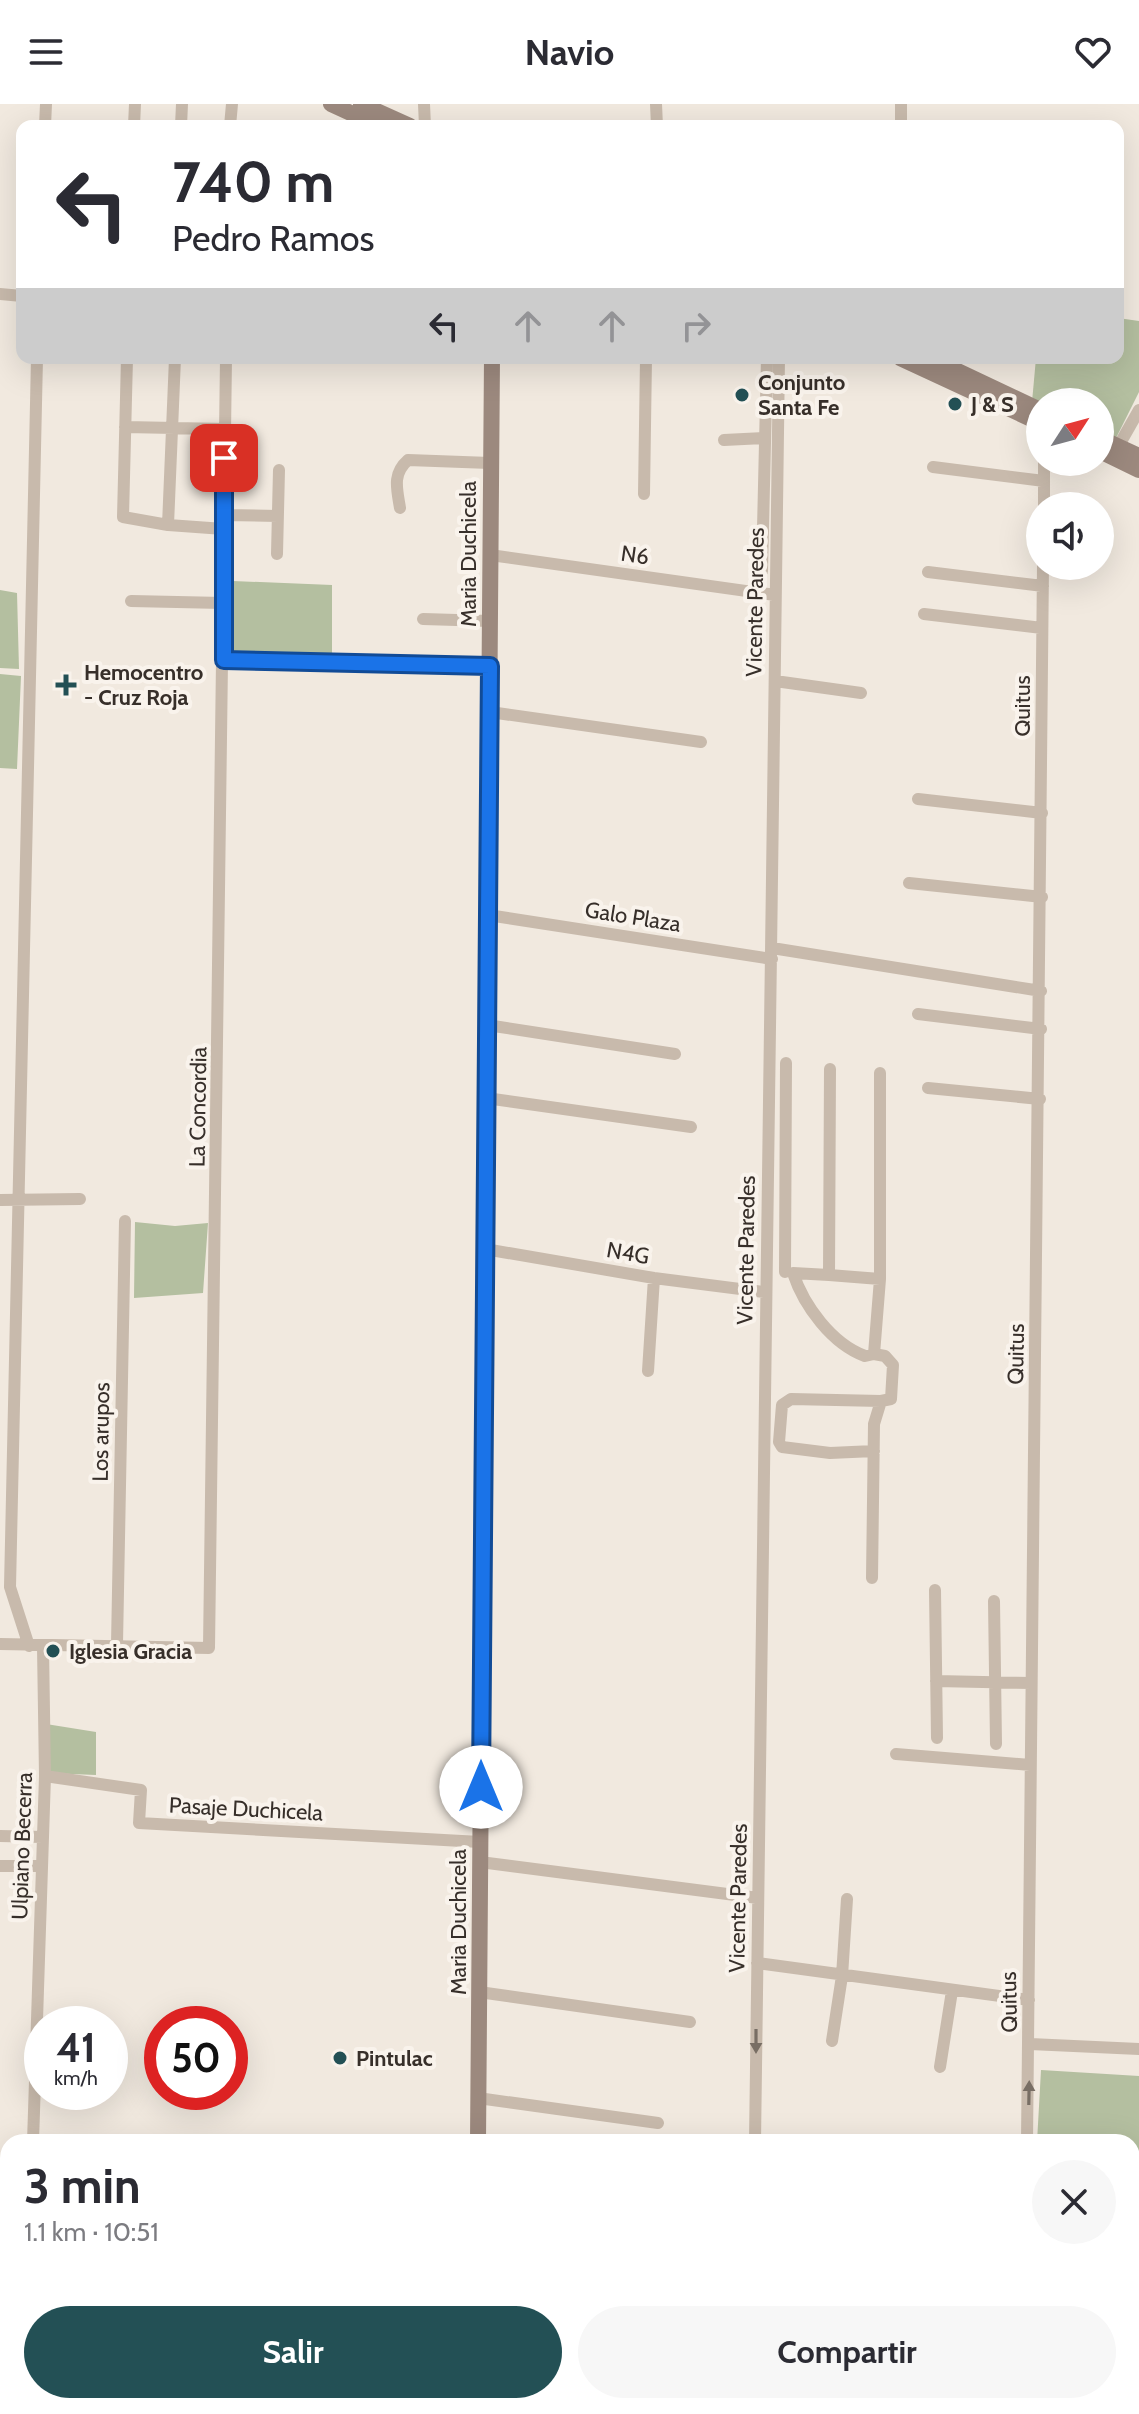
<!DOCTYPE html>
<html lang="es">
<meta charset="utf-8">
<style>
:root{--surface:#fff;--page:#f7f7f7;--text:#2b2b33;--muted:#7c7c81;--accent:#235055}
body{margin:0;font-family:Cabin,sans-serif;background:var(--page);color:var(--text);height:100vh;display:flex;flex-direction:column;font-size:30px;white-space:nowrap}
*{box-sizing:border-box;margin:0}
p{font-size:26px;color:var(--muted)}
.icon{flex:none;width:44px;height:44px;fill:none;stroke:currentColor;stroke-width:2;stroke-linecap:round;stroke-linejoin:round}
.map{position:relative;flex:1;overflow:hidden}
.panel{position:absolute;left:0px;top:2030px;width:1140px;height:280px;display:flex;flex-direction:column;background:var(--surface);border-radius:24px 24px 0 0;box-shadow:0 8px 32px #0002}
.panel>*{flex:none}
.top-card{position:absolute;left:16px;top:16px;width:1108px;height:244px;border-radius:16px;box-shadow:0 8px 32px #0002;background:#fff;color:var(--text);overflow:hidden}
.needle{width:52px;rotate:54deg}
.buttons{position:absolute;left:1026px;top:284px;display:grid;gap:16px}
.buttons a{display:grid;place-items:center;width:88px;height:88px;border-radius:50%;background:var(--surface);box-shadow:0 8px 32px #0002;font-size:40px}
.speed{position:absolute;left:24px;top:1902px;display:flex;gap:16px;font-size:40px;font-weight:700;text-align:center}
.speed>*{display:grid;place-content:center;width:104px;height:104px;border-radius:50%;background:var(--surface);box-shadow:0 8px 32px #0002;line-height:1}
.speed small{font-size:20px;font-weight:400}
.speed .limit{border:12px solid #d22;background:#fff;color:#111}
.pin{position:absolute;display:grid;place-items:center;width:68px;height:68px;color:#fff;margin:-34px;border-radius:16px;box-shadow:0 4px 12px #0006}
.me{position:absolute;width:88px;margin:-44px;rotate:0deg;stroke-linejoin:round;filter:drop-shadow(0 0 6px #0008)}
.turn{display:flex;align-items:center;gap:28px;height:168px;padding:0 24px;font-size:36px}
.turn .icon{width:104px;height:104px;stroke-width:2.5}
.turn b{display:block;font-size:56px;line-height:68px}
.lanes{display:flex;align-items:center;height:76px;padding:0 24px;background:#0003;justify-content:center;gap:40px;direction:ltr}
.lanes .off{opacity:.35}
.round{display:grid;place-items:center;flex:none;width:84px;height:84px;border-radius:42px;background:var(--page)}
.head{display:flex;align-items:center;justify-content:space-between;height:136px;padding:0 24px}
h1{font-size:48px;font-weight:800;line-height:60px}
.action{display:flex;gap:16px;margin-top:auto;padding:16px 24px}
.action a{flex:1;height:92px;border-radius:48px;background:var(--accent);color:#fff;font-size:32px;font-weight:800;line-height:92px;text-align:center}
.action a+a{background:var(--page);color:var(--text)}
header{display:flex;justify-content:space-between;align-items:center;height:104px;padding:0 24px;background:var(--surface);font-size:36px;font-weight:800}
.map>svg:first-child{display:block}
.green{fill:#b4bfa0}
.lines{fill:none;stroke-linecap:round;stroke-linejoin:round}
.minor{stroke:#c8baac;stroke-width:12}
.secondary{stroke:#9c897e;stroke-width:16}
.trunk{stroke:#675850;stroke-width:20}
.oneway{fill:#786e64}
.route-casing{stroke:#114b97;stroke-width:20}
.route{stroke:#1a73e8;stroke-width:14}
.poi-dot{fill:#235055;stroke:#f9f3ec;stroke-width:3}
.labels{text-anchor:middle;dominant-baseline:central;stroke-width:8;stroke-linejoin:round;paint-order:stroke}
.poi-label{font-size:22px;font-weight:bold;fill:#372f2a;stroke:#f9f3ec;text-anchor:start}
.street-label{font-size:22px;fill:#372f2a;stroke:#f9f3ec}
</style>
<header><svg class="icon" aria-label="menu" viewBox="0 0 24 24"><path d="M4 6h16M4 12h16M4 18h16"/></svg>Navio<svg class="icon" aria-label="heart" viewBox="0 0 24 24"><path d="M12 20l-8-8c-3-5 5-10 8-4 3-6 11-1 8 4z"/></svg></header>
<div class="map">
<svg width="1139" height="2310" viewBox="0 0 1139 2310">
<rect width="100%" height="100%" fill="#f1e9df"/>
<path class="green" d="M 1118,214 L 1139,217 L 1139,288 L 1115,336 L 1100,329 L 1100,298 L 1032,298 L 1036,254 L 1118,254 Z
M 233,477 L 332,481 L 332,550 L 234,550 Z
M 0,486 L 17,489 L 19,565 L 0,564 Z
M 0,570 L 21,572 L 17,665 L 0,664 Z
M 135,1118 L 175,1122 L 208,1119 L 203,1189 L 134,1194 Z
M 46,1620 L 96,1628 L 96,1671 L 46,1669 Z
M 1041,1966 L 1139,1972 L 1139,2139 L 1132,2139 L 1132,2038 L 1037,2038 Z
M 1132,2142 L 1139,2143 L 1139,2310 L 1029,2310 L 1029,2302 L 1132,2302 Z
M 246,2302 L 353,2302 L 408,2307 L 245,2310 Z"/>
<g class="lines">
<path class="minor" d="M 424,0 L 425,22
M 656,0 L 657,22
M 901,0 L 901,22
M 45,22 L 46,0
M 134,22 L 135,0
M 181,22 L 182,0
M 230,22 L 232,0
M 0,190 L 22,192
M 127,254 L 123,413 L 168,421 L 224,425
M 125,323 L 225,325
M 724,336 L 765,334
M 1118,343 L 1139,306
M 933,363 L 1044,377
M 644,390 L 646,254
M 1044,402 L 1044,358
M 400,404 C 397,385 392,370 408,356 L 490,359
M 224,411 L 278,412
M 168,421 L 175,254
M 277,450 L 279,366
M 490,451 L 775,491
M 762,467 L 767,254
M 928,468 L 1043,482
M 131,497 L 223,499
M 924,510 L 1042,524
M 423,515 L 490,517
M 224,556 L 490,562
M 775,577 L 861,589
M 490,608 L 701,638
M 918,695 L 1042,709
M 909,779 L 1042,793
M 488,811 L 772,855
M 772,844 L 1041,887
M 918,910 L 1041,925
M 487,921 L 675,950
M 830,965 L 829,1171 L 880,1175 L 874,1250 L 885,1252 L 893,1261 L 891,1295 L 881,1297 L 874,1320 L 872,1474
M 880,969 L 880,1175
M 928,984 L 1040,995
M 486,994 L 691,1023
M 0,1096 L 80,1095
M 485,1145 L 654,1174 L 764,1188
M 785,1168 L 786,959
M 829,1171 L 793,1169 C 804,1202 832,1240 865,1252 L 874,1250
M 648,1267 L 654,1174
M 874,1347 L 830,1349 L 782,1343 L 779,1338 L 782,1301 L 791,1295 L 881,1297
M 935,1486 L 937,1634
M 994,1497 L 996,1640
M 0,1540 L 209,1544 L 226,254
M 117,1540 L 125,1117
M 29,1542 L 10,1483 L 37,254
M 936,1577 L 1031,1579
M 896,1650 L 1030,1661
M 45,1672 L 141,1686 L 139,1719 L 480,1738
M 0,1732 L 43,1733
M 480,1758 L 758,1794
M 0,1762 L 42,1762
M 757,1859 L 1029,1896
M 479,1888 L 690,1918
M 832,1937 L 842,1872 L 847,1795
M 1030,1940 L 1139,1945
M 940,1963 L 952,1887
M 478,1994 L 658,2019
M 33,2038 L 45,1672 L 43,1543
M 755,2038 L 779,254
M 1027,2038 L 1043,462
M 0,2253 L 8,2254
M 749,2310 L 749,2302
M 1021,2310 L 1021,2302"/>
<path class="secondary" d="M 331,0 L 379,22
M 361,0 L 410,22
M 900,254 L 1040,319
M 930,254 L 1040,306
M 1100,334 L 1139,352
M 1100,347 L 1139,366
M 478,2038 L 492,254
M 0,2270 L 8,2279
M 30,2302 L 37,2310
M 475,2310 L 475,2302"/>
<path class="trunk" d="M 0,2297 L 12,2310"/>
</g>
<defs><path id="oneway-solid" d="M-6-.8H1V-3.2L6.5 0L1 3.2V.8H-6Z" transform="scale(2)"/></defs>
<g class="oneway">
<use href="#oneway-solid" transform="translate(756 1937) rotate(90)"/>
<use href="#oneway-solid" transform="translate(1029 1989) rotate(-89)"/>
</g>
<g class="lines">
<g class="route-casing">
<path id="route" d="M 224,354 L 224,556 L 490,562 L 481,1683"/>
</g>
<use href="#route" class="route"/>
</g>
<g class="poi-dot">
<circle cx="742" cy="291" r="8"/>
<circle cx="955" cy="300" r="8"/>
<path d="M62 569h8v8h8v8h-8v8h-8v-8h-8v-8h8z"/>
<circle cx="53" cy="1547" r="8"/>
<circle cx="340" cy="1954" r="8"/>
</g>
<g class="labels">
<g class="poi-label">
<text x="758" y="278">Conjunto<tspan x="758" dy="25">Santa Fe</tspan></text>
<text x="971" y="300">J &amp; S</text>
<text x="84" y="568">Hemocentro<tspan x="84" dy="25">- Cruz Roja</tspan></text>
<text x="69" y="1547">Iglesia Gracia</text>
<text x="356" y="1954">Pintulac</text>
</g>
<g class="street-label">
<text transform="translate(468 450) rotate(-90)">Maria Duchicela</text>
<text transform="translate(635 451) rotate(8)">N6</text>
<text transform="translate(755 498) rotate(-89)">Vicente Paredes</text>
<text transform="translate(1022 602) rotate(-90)">Quitus</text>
<text transform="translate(633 813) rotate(9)">Galo Plaza</text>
<text transform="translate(198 1003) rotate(-89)">La Concordia</text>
<text transform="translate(746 1146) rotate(-89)">Vicente Paredes</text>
<text transform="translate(628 1149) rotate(10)">N4G</text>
<text transform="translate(1016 1250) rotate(-89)">Quitus</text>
<text transform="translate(101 1328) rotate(-89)">Los arupos</text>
<text transform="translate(246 1705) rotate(3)">Pasaje Duchicela</text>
<text transform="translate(22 1742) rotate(-88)">Ulpiano Becerra</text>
<text transform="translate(738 1794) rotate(-89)">Vicente Paredes</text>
<text transform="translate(458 1818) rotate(-90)">Maria Duchicela</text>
<text transform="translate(1009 1898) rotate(-91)">Quitus</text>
</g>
</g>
</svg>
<div class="buttons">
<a><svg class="needle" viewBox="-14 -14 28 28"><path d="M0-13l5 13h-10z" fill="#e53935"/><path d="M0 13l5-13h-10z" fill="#7c7c81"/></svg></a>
<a><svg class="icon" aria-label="sound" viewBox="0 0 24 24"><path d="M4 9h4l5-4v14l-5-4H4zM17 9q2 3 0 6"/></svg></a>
</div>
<div class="speed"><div>41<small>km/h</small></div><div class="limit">50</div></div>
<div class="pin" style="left:224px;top:354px;background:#d93025"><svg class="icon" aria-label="arrive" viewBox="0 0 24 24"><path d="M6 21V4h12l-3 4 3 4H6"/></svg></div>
<svg class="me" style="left:481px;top:1683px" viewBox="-20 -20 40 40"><circle r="19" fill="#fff"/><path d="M0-13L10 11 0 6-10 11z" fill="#1a73e8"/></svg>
<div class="top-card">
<div class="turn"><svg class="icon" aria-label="left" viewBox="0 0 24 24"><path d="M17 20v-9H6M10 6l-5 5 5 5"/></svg><div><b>740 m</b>Pedro Ramos</div></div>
<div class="lanes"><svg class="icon" aria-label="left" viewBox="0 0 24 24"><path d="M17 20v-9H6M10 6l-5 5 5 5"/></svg><svg class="icon off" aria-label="ahead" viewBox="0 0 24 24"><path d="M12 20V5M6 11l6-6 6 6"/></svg><svg class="icon off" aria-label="ahead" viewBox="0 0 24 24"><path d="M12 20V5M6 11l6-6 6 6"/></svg><svg class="icon off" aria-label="right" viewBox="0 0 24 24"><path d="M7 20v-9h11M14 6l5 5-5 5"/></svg></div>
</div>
<section class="panel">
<div class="head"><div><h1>3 min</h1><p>1.1 km · 10:51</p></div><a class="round"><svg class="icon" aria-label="close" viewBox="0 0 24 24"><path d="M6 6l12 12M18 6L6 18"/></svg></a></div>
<div class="action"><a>Salir</a><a>Compartir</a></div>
</section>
</div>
